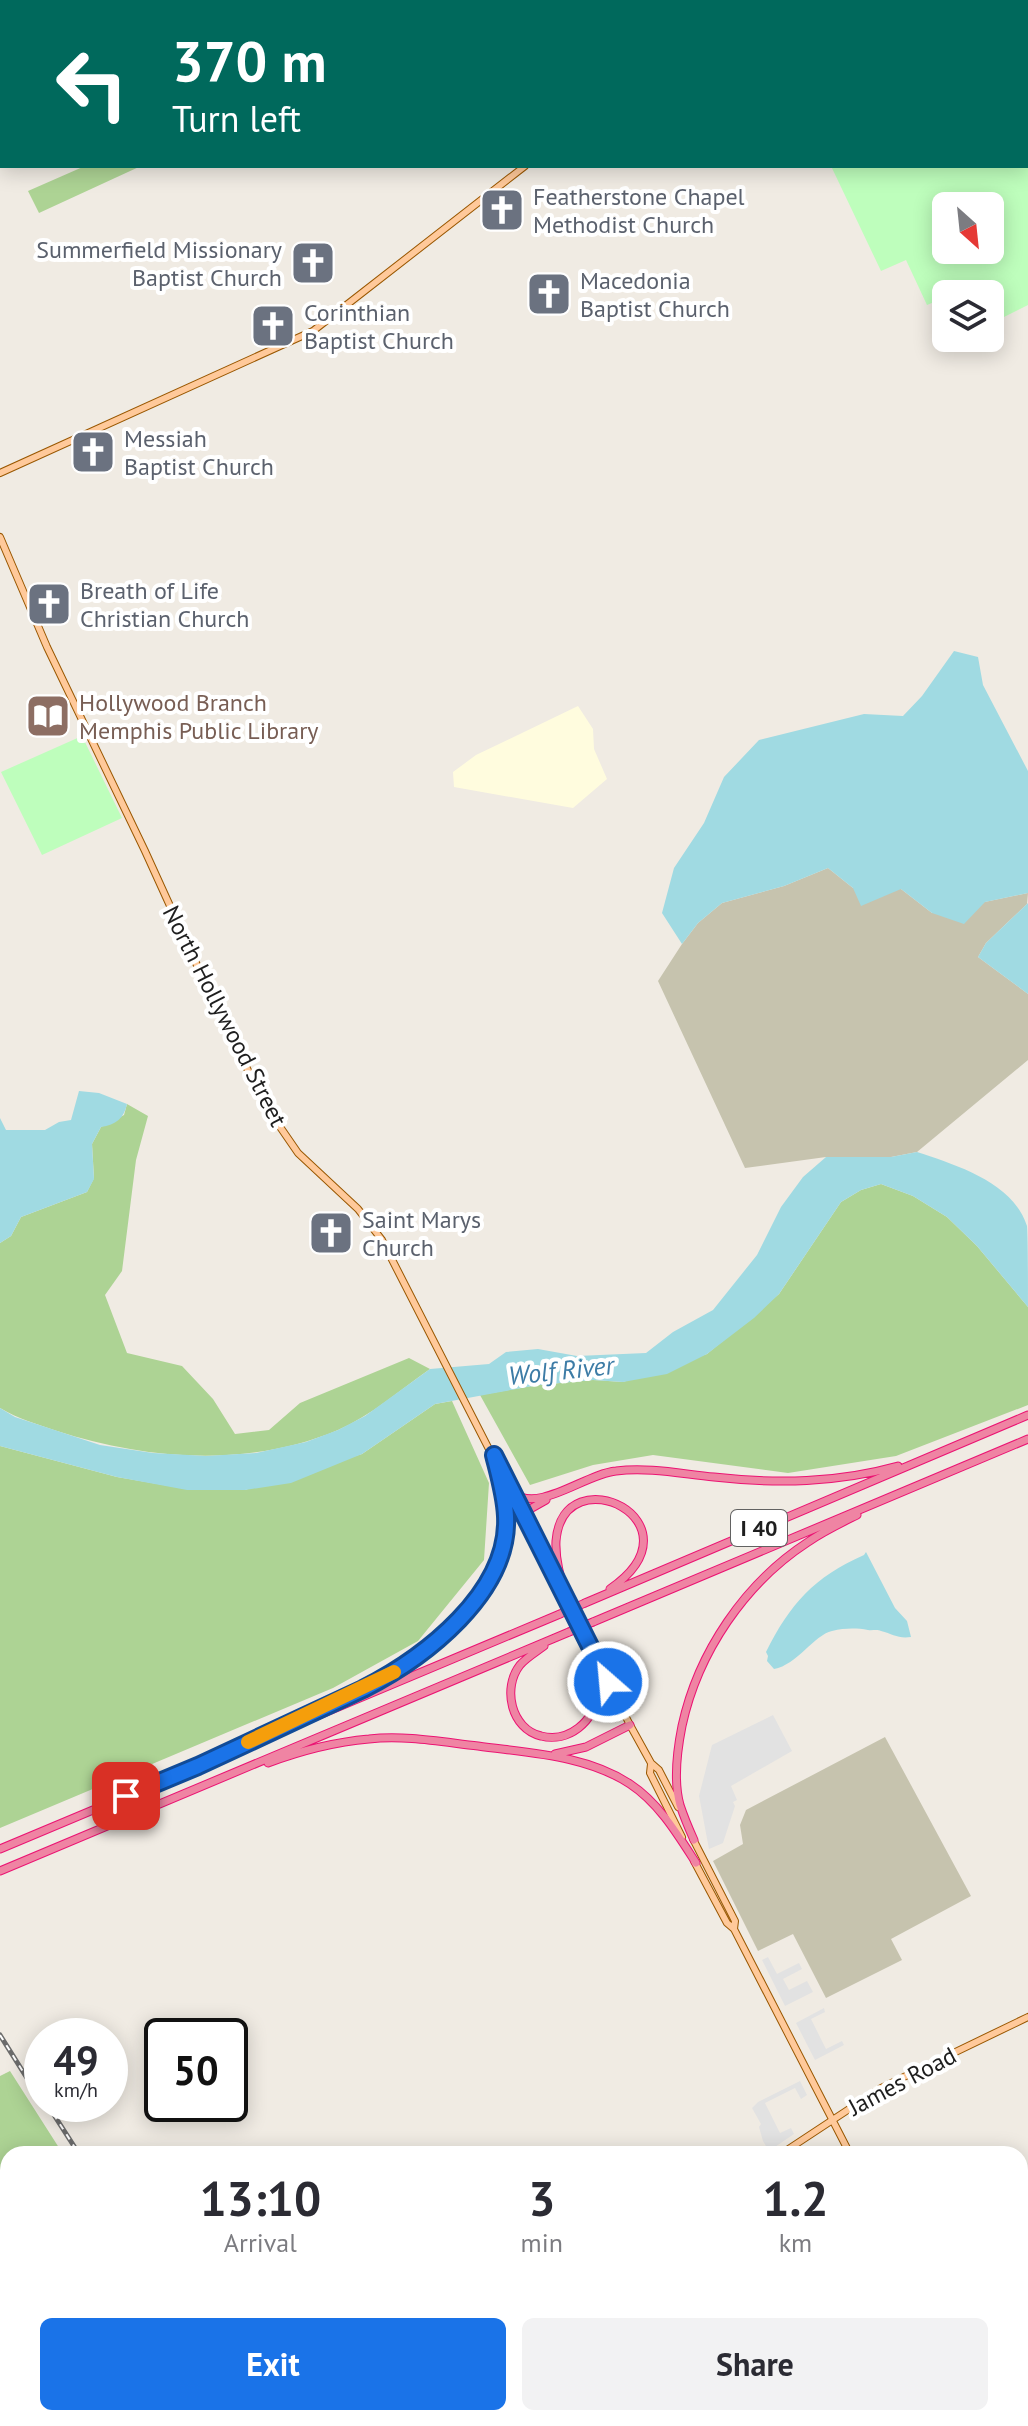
<!DOCTYPE html>
<style>
:root{--surface:#fff;--page:#f2f2f3;--text:#2b2b33;--muted:#7c7c81;--accent:#1a73e8}
body{margin:0;font-family:"PT Sans",sans-serif;background:var(--page);color:var(--text);height:100vh;display:flex;flex-direction:column;font-size:30px;white-space:nowrap}
*{box-sizing:border-box;margin:0}
p{font-size:26px;color:var(--muted)}
.icon{flex:none;width:44px;height:44px;fill:none;stroke:currentColor;stroke-width:2;stroke-linecap:round;stroke-linejoin:round}
.map{position:relative;flex:1;overflow:hidden}
.side{position:absolute;left:0px;top:2146px;width:1028px;height:280px;display:flex;flex-direction:column;background:var(--surface);border-radius:24px 24px 0 0;box-shadow:0 4px 20px #0003}
.side>*{flex:none}
.hud{position:absolute;left:0px;top:0px;width:1028px;height:168px;box-shadow:0 4px 20px #0003;background:#00695c;color:#fff;overflow:hidden}
.needle{width:52px;rotate:153deg}
.tools{position:absolute;left:932px;top:192px;display:grid;gap:16px}
.tools a{display:grid;place-items:center;width:72px;height:72px;border-radius:12px;background:var(--surface);box-shadow:0 4px 20px #0003;font-size:40px}
.speed{position:absolute;left:24px;top:2018px;display:flex;gap:16px;font-size:40px;font-weight:700;text-align:center}
.speed>*{display:grid;place-content:center;width:104px;height:104px;border-radius:50%;background:var(--surface);box-shadow:0 4px 20px #0003;line-height:1}
.speed small{font-size:20px;font-weight:400}
.speed .limit{border:4px solid #111;border-radius:12px;background:#fff;color:#111}
.pin{position:absolute;display:grid;place-items:center;width:68px;height:68px;color:#fff;margin:-34px;border-radius:16px;box-shadow:0 4px 12px #0006}
.me{position:absolute;width:88px;margin:-44px;rotate:333deg;stroke-linejoin:round;filter:drop-shadow(0 0 6px #0008)}
.turn{display:flex;align-items:center;gap:28px;height:168px;padding:0 40px;font-size:36px}
.turn .icon{width:104px;height:104px;stroke-width:2.5}
.turn b{display:block;font-size:56px;line-height:68px}
.eta{display:flex;justify-content:space-evenly;align-items:center;height:136px;text-align:center}
.eta b{font-size:48px;font-weight:700;line-height:56px}
.button{display:flex;gap:16px;margin-top:auto;padding:16px 40px}
.button a{flex:1;height:92px;border-radius:12px;background:var(--accent);color:#fff;font-size:32px;font-weight:700;line-height:92px;text-align:center}
.button a+a{background:var(--page);color:var(--text)}
.map>svg:first-child{display:block}
.education{fill:#fffcde}
.construction{fill:#c6c3ae}
.forest{fill:#add394}
.park{fill:#befebc;fill-rule:evenodd}
.parking{fill:#e2e2e2}
.water{fill:#a0dae2}
.lines{fill:none;stroke-linecap:round;stroke-linejoin:round}
.major-casing{stroke:#995700;stroke-width:8}
.highway-casing{stroke:#eb1473;stroke-width:9}
.major{stroke:#ffc99a;stroke-width:6}
.highway{stroke:#ef84a3;stroke-width:7}
.rail-casing{stroke:#6c6c6c;stroke-width:5}
.rail{stroke:#fff;stroke-width:2;stroke-dasharray:6;stroke-linecap:butt}
.highway-bridge-casing{stroke:#eb1473;stroke-width:9;stroke-linecap:butt}
.highway-bridge{stroke:#ef84a3;stroke-width:7}
.route-casing{stroke:#114b97;stroke-width:20}
.route{stroke:#1a73e8;stroke-width:14}
.slow{stroke:#f59e0b;stroke-width:14}
.labels{text-anchor:middle;dominant-baseline:central;stroke-width:8;stroke-linejoin:round;paint-order:stroke}
.shield{fill:#fff;stroke:#626262;stroke-width:2}
.shield-label{font-size:22px;font-weight:bold;fill:#1e1e1e}
.worship-label{font-size:24px;fill:#5b616d;stroke:#fff;text-anchor:start}
.education-label{font-size:24px;fill:#785e54;stroke:#fff;text-anchor:start}
.street-label{font-size:24px;fill:#1e1e1e;stroke:#fff}
.water-label{font-size:26px;font-style:italic;fill:#3d7ca6;stroke:#fff}
</style>
<div class="map">
<svg width="1028" height="2426" viewBox="0 0 1028 2426">
<rect width="100%" height="100%" fill="#f0ebe3"/>
<path class="education" d="M 578,706 L 593,729 L 594,749 L 607,779 L 573,808 L 454,787 L 453,772 L 476,755 Z"/>
<path class="construction" d="M 828,868 L 853,888 L 901,889 L 932,913 L 1028,893 L 1027,904 L 986,943 L 978,957 L 1028,994 L 1028,1060 L 917,1152 L 891,1157 L 826,1157 L 745,1168 L 658,981 L 682,944 L 698,923 L 722,903 L 784,886 Z
M 885,1737 L 971,1896 L 891,1939 L 902,1960 L 826,1998 L 793,1934 L 758,1951 L 713,1861 L 743,1844 L 740,1825 L 746,1810 Z"/>
<path class="forest" d="M 85,166 L 141,166 L 39,213 L 28,191 Z
M 127,1104 L 148,1116 L 136,1160 L 122,1271 L 105,1295 L 127,1353 L 182,1366 L 213,1399 L 235,1434 L 269,1430 L 300,1403 L 409,1358 L 430,1369 C 400,1390 372,1415 338,1430 C 249,1468 147,1460 57,1431 C 37,1424 18,1419 0,1408 L 0,1243 L 11,1236 L 21,1217 L 87,1192 L 94,1178 L 92,1144 L 101,1127 L 124,1115 Z
M 881,1184 L 913,1196 L 947,1217 L 977,1246 L 1028,1307 L 1028,1405 L 896,1456 L 788,1473 L 653,1455 L 593,1465 L 530,1485 L 480,1395 L 538,1385 L 593,1380 L 623,1382 L 707,1354 L 779,1294 L 841,1202 L 861,1190 Z
M 452,1401 L 489,1483 L 484,1560 L 418,1641 L 333,1688 L 0,1828 L 0,1446 L 117,1477 L 187,1489 L 245,1490 L 362,1454 L 435,1404 Z
M 10,2071 L 63,2154 L 8,2154 L 8,2418 L 77,2418 L 79,2426 L 0,2426 L 0,2076 Z"/>
<path class="park" d="M 1026,121 L 1028,135 L 1028,305 L 990,324 L 990,294 L 972,294 L 969,287 L 952,294 L 946,294 L 946,297 L 927,305 L 906,260 L 881,271 L 831,166 L 1026,166 ZM 946,206 L 990,206 L 990,250 L 946,250 Z
M 82,736 L 122,818 L 42,855 L 1,772 Z
M 421,2418 L 515,2418 L 522,2426 L 410,2426 Z"/>
<path class="parking" d="M 773,1715 L 792,1751 L 731,1786 L 737,1800 L 733,1802 L 735,1806 L 723,1843 L 709,1849 L 699,1796 L 712,1745 Z
M 768,1957 L 777,1974 L 799,1963 L 802,1969 L 783,1979 L 789,1990 L 807,1981 L 813,1992 L 785,2006 L 762,1960 Z
M 824,2008 L 825,2012 L 811,2019 L 826,2049 L 842,2041 L 844,2045 L 815,2060 L 796,2023 Z
M 800,2081 L 807,2095 L 801,2099 L 795,2088 L 765,2103 L 780,2133 L 791,2128 L 794,2134 L 769,2151 L 763,2141 L 759,2127 L 761,2124 L 752,2108 L 758,2102 Z"/>
<path class="water" d="M 954,651 L 978,657 L 983,685 L 1028,771 L 1028,893 L 985,902 L 964,924 L 932,913 L 901,889 L 861,906 L 853,888 L 828,868 L 784,886 L 722,903 L 698,923 L 682,944 L 662,913 L 674,868 L 704,823 L 724,777 L 759,740 L 864,714 L 903,716 L 922,696 Z
M 1028,903 L 1028,994 L 978,957 L 986,943 Z
M 79,1091 L 99,1093 L 127,1104 C 124,1118 116,1125 101,1127 L 92,1144 L 94,1179 L 87,1192 L 21,1217 L 11,1236 L 0,1243 L 0,1118 L 6,1130 L 45,1130 L 59,1122 L 71,1120 Z
M 917,1152 C 956,1165 1013,1182 1027,1226 C 1028,1239 1028,1290 1028,1307 L 977,1246 L 947,1217 L 913,1196 L 881,1184 L 861,1190 L 841,1202 L 779,1294 L 754,1318 L 707,1354 L 667,1374 L 623,1382 L 593,1380 L 538,1385 L 435,1404 L 362,1454 L 291,1483 L 245,1490 L 187,1490 L 117,1477 L 0,1446 L 0,1408 L 15,1417 L 100,1445 L 153,1453 L 206,1456 L 256,1453 L 306,1442 L 338,1430 L 365,1416 L 430,1369 L 489,1364 L 506,1352 L 538,1349 L 577,1356 L 646,1353 L 673,1332 L 713,1310 L 757,1255 L 781,1207 L 803,1177 L 826,1157 L 891,1157 Z
M 866,1552 L 895,1608 L 907,1621 L 911,1637 C 898,1639 893,1634 881,1631 C 877,1629 872,1631 868,1630 C 856,1628 845,1628 832,1631 C 814,1635 797,1665 774,1669 L 767,1661 L 768,1656 L 766,1652 C 790,1604 814,1577 864,1555 Z"/>
<g class="lines">
<g class="major-casing">
<path id="major" d="M 741,2 L 743,0
M 1028,40 L 1026,48 L 1028,93
M 0,473 L 313,331 L 525,166
M 0,537 L 47,647 L 145,851 L 206,985 L 265,1105 L 298,1153 L 358,1209 L 382,1240 L 561,1590
M 570,1607 L 630,1725 L 651,1763 L 659,1770 L 678,1807
M 651,1764 L 650,1773 L 682,1837
M 693,1839 L 735,1921 L 734,1929
M 694,1861 L 727,1923 L 734,1929 L 850,2154
M 781,2154 L 881,2088 L 1028,2017
M 980,2418 L 984,2426
M 349,2426 L 362,2418
M 366,2426 L 379,2418
M 381,2426 L 393,2418
M 398,2426 L 409,2418"/>
</g>
<g class="highway-casing">
<path id="highway" d="M 513,1493 C 540,1513 585,1474 616,1471 C 649,1467 682,1474 714,1477 C 777,1484 837,1483 898,1466
M 523,1513 L 546,1500
M 568,1602 C 562,1582 555,1562 556,1541 C 563,1453 707,1522 610,1589
M 585,1603 L 1028,1415
M 593,1622 L 1028,1439
M 544,1646 C 536,1652 526,1658 520,1665 C 502,1688 511,1729 541,1736 C 568,1743 595,1722 596,1694 C 596,1675 591,1657 586,1639
M 294,1721 C 325,1706 358,1693 388,1676 C 443,1644 501,1589 506,1521 C 507,1500 499,1476 494,1455
M 555,1754 L 586,1747 L 630,1725
M 268,1763 C 300,1751 335,1742 369,1739 C 405,1735 442,1742 478,1746 C 529,1753 586,1755 630,1784 C 659,1803 678,1835 696,1863
M 694,1840 C 689,1829 684,1817 680,1805 C 673,1780 677,1751 682,1726 C 698,1652 745,1583 808,1542 C 824,1531 841,1523 857,1515
M 0,1849 L 560,1614
M 0,1871 L 569,1632"/>
</g>
<use href="#major" class="major"/>
<use href="#highway" class="highway"/>
<g class="rail-casing">
<path id="rail" d="M 0,2035 L 42,2102
M 47,2104 L 79,2154
M 244,2418 L 249,2426"/>
</g>
<use href="#rail" class="rail"/>
<g class="highway-bridge-casing">
<path id="highway-bridge" d="M 560,1614 L 585,1603
M 569,1632 L 593,1622"/>
</g>
<use href="#highway-bridge" class="highway-bridge"/>
</g>
<g class="lines">
<g class="route-casing">
<path id="route" d="M 126,1796 L 198,1766 L 363,1689 C 424,1658 510,1593 506,1516 C 505,1495 499,1475 494,1455 L 608,1682"/>
</g>
<use href="#route" class="route"/>
<path class="slow" d="M 248,1742 L 394,1672"/>
</g>
<defs>
<g id="church-square" transform="scale(2.3)"><rect x="-9" y="-9" width="18" height="18" rx="4" fill="#6b7280" stroke="#fff"/><path d="M-1.2-6h2.4v3.5h3.3v2.4h-3.3V6h-2.4V-.1h-3.3v-2.4h3.3Z" fill="#fff"/></g>
<g id="library-square" transform="scale(2.3)"><rect x="-9" y="-9" width="18" height="18" rx="4" fill="#8d6e63" stroke="#fff"/><path d="M-6-4Q-3-5.5-.7-3.5V5Q-3 3-6 4ZM6-4Q3-5.5 .7-3.5V5Q3 3 6 4Z" fill="#fff"/></g>
</defs>
<g fill-rule="evenodd">
<use href="#church-square" x="502" y="210"/>
<use href="#church-square" x="313" y="263"/>
<use href="#church-square" x="549" y="294"/>
<use href="#church-square" x="273" y="326"/>
<use href="#church-square" x="93" y="452"/>
<use href="#church-square" x="49" y="604"/>
<use href="#library-square" x="48" y="716"/>
<use href="#church-square" x="331" y="1233"/>
</g>
<g class="labels">
<rect class="shield" x="731" y="1510" width="56" height="36" rx="6"/>
<g class="shield-label">
<text x="759" y="1528">I 40</text>
</g>
<g class="worship-label">
<text x="533" y="196">Featherstone Chapel<tspan x="533" dy="28">Methodist Church</tspan></text>
<text x="282" y="249" text-anchor="end">Summerfield Missionary<tspan x="282" dy="28">Baptist Church</tspan></text>
<text x="580" y="280">Macedonia<tspan x="580" dy="28">Baptist Church</tspan></text>
<text x="304" y="312">Corinthian<tspan x="304" dy="28">Baptist Church</tspan></text>
<text x="124" y="438">Messiah<tspan x="124" dy="28">Baptist Church</tspan></text>
<text x="80" y="590">Breath of Life<tspan x="80" dy="28">Christian Church</tspan></text>
<text x="362" y="1219">Saint Marys<tspan x="362" dy="28">Church</tspan></text>
</g>
<g class="education-label">
<text x="79" y="702">Hollywood Branch<tspan x="79" dy="28">Memphis Public Library</tspan></text>
</g>
<g class="street-label">
<text transform="translate(225 1016) rotate(63)">North Hollywood Street</text>
<text transform="translate(902 2081) rotate(-28)">James Road</text>
</g>
<g class="water-label">
<text transform="translate(561 1370) rotate(-6)">Wolf River</text>
</g>
</g>
</svg>
<div class="tools">
<a><svg class="needle" viewBox="-14 -14 28 28"><path d="M0-13l5 13h-10z" fill="#e53935"/><path d="M0 13l5-13h-10z" fill="#7c7c81"/></svg></a>
<a><svg class="icon" aria-label="layers" viewBox="0 0 24 24"><path d="M12 4l9 5-9 5-9-5zM3 14l9 5 9-5"/></svg></a>
</div>
<div class="speed"><div>49<small>km/h</small></div><div class="limit">50</div></div>
<div class="pin" style="left:126px;top:1796px;background:#d93025"><svg class="icon" aria-label="arrive" viewBox="0 0 24 24"><path d="M6 21V4h12l-3 4 3 4H6"/></svg></div>
<svg class="me" style="left:608px;top:1682px" viewBox="-20 -20 40 40"><circle r="17" fill="#1a73e8" stroke="#fff" stroke-width="3"/><path d="M0-11L8 9 0 5-8 9z" fill="#fff"/></svg>
<div class="hud">
<div class="turn"><svg class="icon" aria-label="left" viewBox="0 0 24 24"><path d="M17 20v-9H6M10 6l-5 5 5 5"/></svg><div><b>370 m</b>Turn left</div></div>
</div>
<section class="side">
<div class="eta">
<div><b>13:10</b><p>Arrival</p></div>
<div><b>3</b><p>min</p></div>
<div><b>1.2</b><p>km</p></div>
</div>
<div class="button"><a>Exit</a><a>Share</a></div>
</section>
</div>
